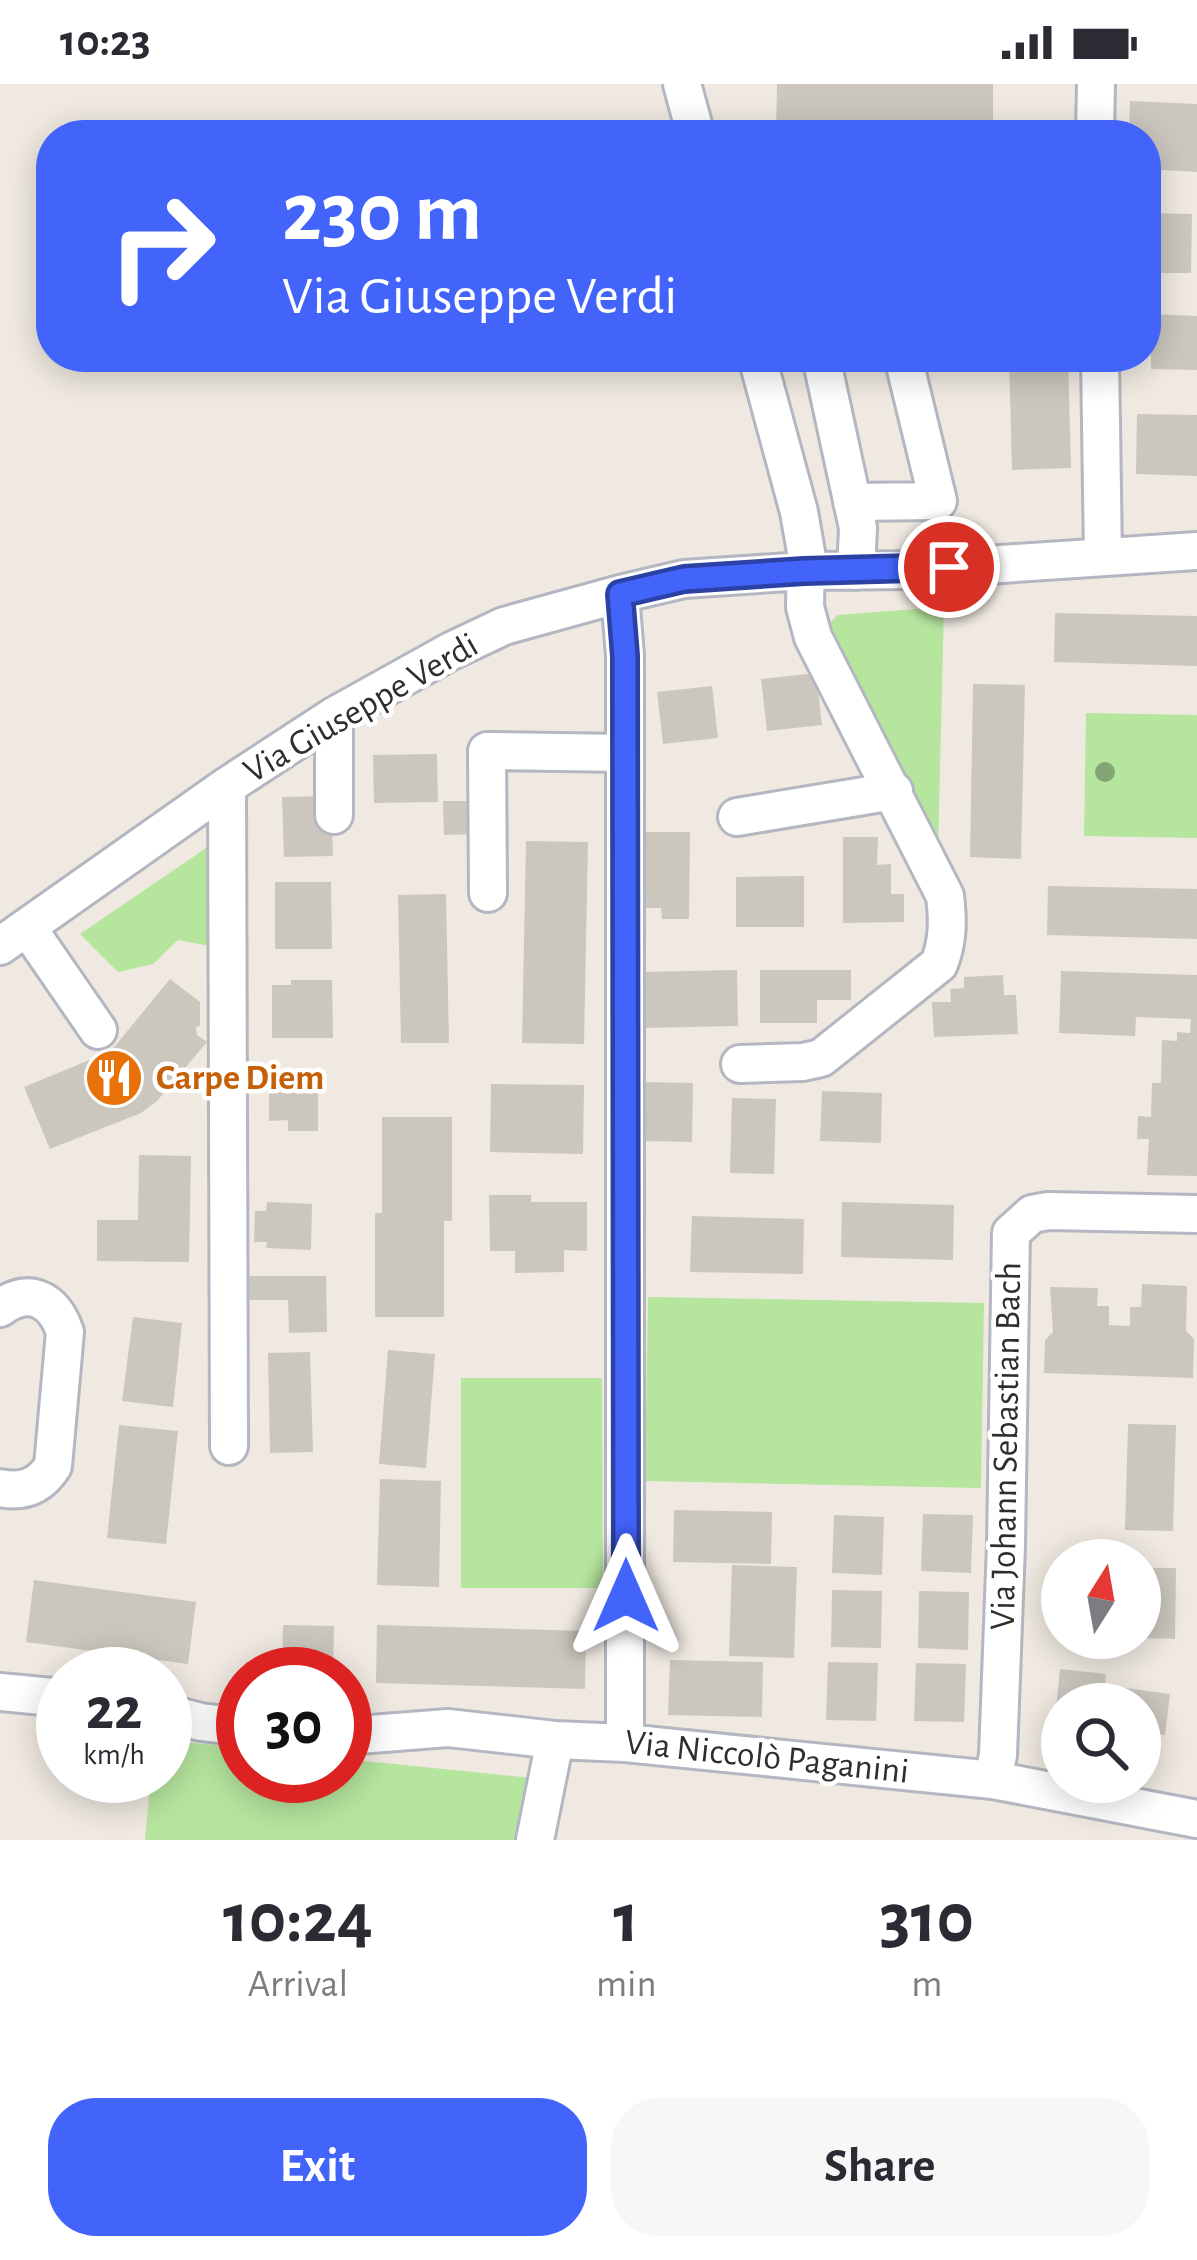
<!DOCTYPE html>
<meta charset="utf-8">
<style>
:root{--surface:#fff;--page:#f7f7f7;--text:#2b2b33;--muted:#7c7c81;--accent:#4264fb}
body{margin:0;font-family:"Alegreya Sans",sans-serif;background:var(--page);color:var(--text);height:100vh;display:flex;flex-direction:column;font-size:45px;white-space:nowrap}
*{box-sizing:border-box;margin:0}
p{font-size:39px;color:var(--muted)}
.icon{flex:none;width:66px;height:66px;fill:none;stroke:currentColor;stroke-width:2;stroke-linecap:round;stroke-linejoin:round}
.map{position:relative;height:1756px;overflow:hidden}
.details{display:flex;flex-direction:column;background:var(--surface);flex:1}
.details>*{flex:none}
.guide{position:absolute;left:36px;top:36px;width:1125px;height:252px;border-radius:48px;box-shadow:0 6px 30px #0003;background:#4264fb;color:#fff;overflow:hidden}
.needle{width:78px;rotate:11deg}
.tools{position:absolute;left:1041px;top:1455px;display:grid;gap:24px}
.tools a{display:grid;place-items:center;width:120px;height:120px;border-radius:50%;background:var(--surface);box-shadow:0 6px 30px #0003;font-size:60px}
.speed{position:absolute;left:36px;top:1563px;display:flex;gap:24px;font-size:60px;font-weight:700;text-align:center}
.speed>*{display:grid;place-content:center;width:156px;height:156px;border-radius:50%;background:var(--surface);box-shadow:0 6px 30px #0003;line-height:1}
.speed small{font-size:30px;font-weight:400}
.speed .limit{border:18px solid #d22;background:#fff;color:#111}
.pin{position:absolute;display:grid;place-items:center;width:102px;height:102px;color:#fff;margin:-51px;border:6px solid #fff;border-radius:50%;box-shadow:0 3px 12px #0007}
.me{position:absolute;width:132px;margin:-66px;rotate:0deg;stroke-linejoin:round;filter:drop-shadow(0 0 9px #0008)}
.turn{display:flex;align-items:center;gap:42px;height:252px;padding:0 48px;font-size:54px}
.turn .icon{width:156px;height:156px;stroke-width:2.5}
.turn b{display:block;font-size:84px;line-height:102px}
.eta{display:flex;justify-content:space-evenly;align-items:center;height:204px;text-align:center}
.eta b{font-size:72px;font-weight:600;line-height:84px}
.cta{display:flex;gap:24px;margin-top:auto;padding:24px 48px}
.cta a{flex:1;height:138px;border-radius:48px;background:var(--accent);color:#fff;font-size:48px;font-weight:600;line-height:138px;text-align:center}
.cta a+a{background:var(--page);color:var(--text)}
.status{display:flex;justify-content:space-between;align-items:center;height:84px;padding:0 60px;background:var(--surface);direction:ltr}
.status svg{height:33px;fill:currentColor}
.map>svg:first-child{display:block}
.green{fill:#b6e59e}
.building{fill:#cbc7bf}
.lines{fill:none;stroke-linecap:round;stroke-linejoin:round}
.minor-casing{stroke:#b4b7c1;stroke-width:42}
.minor{stroke:#fff;stroke-width:36}
.tree{fill:#84a574}
.route-casing{stroke:#2b41a3;stroke-width:30}
.route{stroke:#4264fb;stroke-width:21}
.labels{text-anchor:middle;dominant-baseline:central;stroke-width:9;stroke-linejoin:round;paint-order:stroke}
.street-label{font-size:36px;fill:#2e2e2e;stroke:#fff}
.food-label{font-size:36px;font-weight:bold;fill:#c56008;stroke:#fff;text-anchor:start}
</style>
<div class="status"><b>10:23</b><svg viewBox="0 0 49 12"><path d="M0 12V9h3v3zM5 12V6h3v6zM10 12V3h3v9zM15 12V0h3v12zM26 1h20v11H26zM47 4h2v5h-2z"/></svg></div>
<div class="map">
<svg width="1197" height="1756" viewBox="0 0 1197 1756">
<rect width="100%" height="100%" fill="#efe9e1"/>
<path class="green" d="M 944,523 L 938,765 L 827,543 L 837,531 Z
M 1086,629 L 1197,631 L 1197,754 L 1084,752 Z
M 215,758 L 215,863 L 178,856 L 153,880 L 118,888 L 80,850 Z
M 648,1213 L 984,1219 L 981,1404 L 645,1397 Z
M 461,1294 L 602,1294 L 603,1504 L 461,1504 Z
M 165,1656 L 243,1664 L 243,1692 L 345,1692 L 345,1675 L 532,1694 L 522,1756 L 145,1756 L 151,1692 L 165,1692 Z"/>
<path class="building" d="M 777,0 L 993,0 L 993,51 L 776,51 Z
M 1130,17 L 1197,20 L 1197,88 L 1146,85 L 1146,51 L 1129,51 Z
M 1146,129 L 1192,130 L 1191,189 L 1146,189 Z
M 1151,230 L 1197,232 L 1197,286 L 1151,285 Z
M 1009,273 L 1068,273 L 1071,384 L 1012,386 Z
M 1137,330 L 1197,331 L 1197,392 L 1136,390 Z
M 1055,529 L 1197,532 L 1197,582 L 1054,578 Z
M 816,589 L 822,641 L 767,647 L 761,595 Z
M 973,600 L 1025,601 L 1021,775 L 970,773 Z
M 712,602 L 718,654 L 663,660 L 657,608 Z
M 437,670 L 438,718 L 374,719 L 373,671 Z
M 331,712 L 333,772 L 284,773 L 282,713 Z
M 443,717 L 476,717 L 476,750 L 444,751 Z
M 644,748 L 690,748 L 689,835 L 662,835 L 661,824 L 643,824 Z
M 843,753 L 878,753 L 877,781 L 891,780 L 891,810 L 904,810 L 904,838 L 843,839 Z
M 526,757 L 588,758 L 584,960 L 522,959 Z
M 804,792 L 804,843 L 736,843 L 736,793 Z
M 275,798 L 331,798 L 332,865 L 275,865 Z
M 1048,802 L 1197,805 L 1197,855 L 1047,851 Z
M 446,810 L 449,959 L 401,959 L 398,811 Z
M 737,886 L 738,942 L 642,944 L 641,888 Z
M 760,886 L 851,886 L 851,916 L 817,916 L 817,939 L 760,939 Z
M 1061,887 L 1197,891 L 1197,1092 L 1147,1091 L 1149,1055 L 1137,1055 L 1138,1032 L 1151,1033 L 1152,999 L 1161,999 L 1162,956 L 1177,957 L 1177,948 L 1190,949 L 1191,935 L 1136,933 L 1135,952 L 1059,949 Z
M 1003,891 L 1004,911 L 1016,911 L 1018,950 L 934,953 L 932,918 L 951,918 L 950,905 L 964,904 L 964,893 Z
M 170,895 L 200,918 L 200,942 L 196,943 L 197,951 L 207,958 L 157,1017 L 141,1029 L 50,1065 L 24,1003 L 111,967 Z
M 291,896 L 332,896 L 333,954 L 272,954 L 272,901 L 291,901 Z
M 269,988 L 318,988 L 318,1047 L 288,1047 L 288,1036 L 269,1037 Z
M 644,998 L 693,999 L 692,1058 L 643,1057 Z
M 491,1000 L 584,1001 L 583,1070 L 490,1068 Z
M 822,1007 L 882,1009 L 881,1059 L 820,1057 Z
M 732,1014 L 776,1015 L 774,1090 L 730,1089 Z
M 382,1033 L 452,1033 L 452,1137 L 444,1137 L 444,1233 L 375,1233 L 375,1129 L 382,1129 Z
M 139,1071 L 191,1072 L 189,1178 L 97,1177 L 97,1136 L 138,1136 Z
M 489,1111 L 531,1111 L 531,1118 L 587,1118 L 587,1167 L 564,1166 L 564,1188 L 515,1189 L 515,1167 L 490,1167 Z
M 267,1118 L 312,1120 L 311,1166 L 266,1164 L 267,1158 L 254,1158 L 255,1127 L 266,1127 Z
M 842,1118 L 954,1121 L 953,1176 L 841,1173 Z
M 692,1132 L 804,1135 L 803,1190 L 690,1188 Z
M 249,1192 L 326,1192 L 327,1248 L 289,1249 L 288,1216 L 249,1216 Z
M 1142,1200 L 1187,1202 L 1186,1247 L 1194,1255 L 1193,1294 L 1044,1289 L 1045,1256 L 1053,1248 L 1050,1203 L 1098,1204 L 1097,1222 L 1109,1222 L 1109,1241 L 1130,1242 L 1130,1223 L 1141,1223 Z
M 133,1233 L 182,1239 L 173,1323 L 122,1317 Z
M 388,1266 L 435,1270 L 426,1384 L 379,1380 Z
M 310,1268 L 313,1368 L 270,1369 L 268,1269 Z
M 1128,1340 L 1176,1341 L 1173,1447 L 1125,1446 Z
M 119,1341 L 178,1347 L 166,1460 L 107,1454 Z
M 380,1395 L 441,1397 L 439,1503 L 377,1501 Z
M 674,1426 L 772,1428 L 771,1480 L 673,1478 Z
M 923,1430 L 973,1431 L 971,1489 L 921,1487 Z
M 834,1431 L 884,1433 L 882,1491 L 832,1489 Z
M 732,1481 L 797,1483 L 794,1574 L 729,1572 Z
M 1140,1484 L 1176,1484 L 1175,1555 L 1140,1554 Z
M 34,1496 L 196,1518 L 188,1580 L 26,1558 Z
M 832,1506 L 882,1507 L 881,1564 L 831,1563 Z
M 919,1507 L 969,1508 L 968,1566 L 918,1564 Z
M 283,1541 L 334,1542 L 333,1590 L 282,1590 Z
M 377,1541 L 586,1547 L 585,1605 L 376,1599 Z
M 670,1576 L 763,1578 L 762,1633 L 668,1631 Z
M 828,1578 L 878,1579 L 876,1637 L 826,1636 Z
M 916,1579 L 966,1580 L 964,1638 L 914,1637 Z
M 1060,1585 L 1106,1590 L 1103,1620 L 1062,1620 L 1062,1657 L 1053,1656 Z
M 1118,1603 L 1170,1610 L 1165,1651 L 1140,1647 L 1140,1620 L 1115,1620 Z"/>
<g class="lines">
<g class="minor-casing">
<path id="minor" d="M 682,0 L 696,51
M 1095,51 L 1096,0
M 821,273 L 858,444 L 856,487
M 1100,273 L 1103,472
M 852,418 L 938,417 L 903,273
M 620,510 L 625,572 L 625,1659
M 227,702 L 229,1362
M 334,731 L 334,632
M 737,733 L 894,707
M 488,809 L 487,667 L 625,669
M 27,843 L 98,946
M 0,862 L 227,702 L 334,632 L 451,567 L 504,542 L 620,510 L 684,495 L 804,487 L 910,486 L 1197,467
M 740,980 L 803,978 L 821,974 L 939,880 C 948,857 948,837 945,812 L 813,553 L 805,523 L 806,468 L 799,428 L 757,273
M 0,1224 C 30,1202 54,1216 65,1248 L 53,1382 C 40,1402 24,1409 0,1404
M 0,1608 L 63,1614
M 165,1629 L 201,1638 L 243,1643
M 345,1652 L 448,1644 L 555,1656 L 625,1659 L 993,1696 L 1197,1735
M 993,1696 L 998,1671 L 1006,1461 L 1011,1149 L 1032,1130 L 1048,1127 L 1197,1130
M 535,1756 L 555,1656"/>
</g>
<use href="#minor" class="minor"/>
</g>
<circle class="tree" cx="1105" cy="688" r="10"/>
<g class="lines">
<g class="route-casing">
<path id="route" d="M 626,1512 L 625,572 L 620,510 L 684,495 L 804,487 L 949,483"/>
</g>
<use href="#route" class="route"/>
</g>
<defs>
<g id="restaurant-disc" transform="scale(3)"><circle r="9.5" fill="#e8710a" stroke="#fff"/><path d="M-5-6h1v4h1v-4h1v4h1v-4h1v5L-1.5 .5V6h-2V.5L-5-1ZM5-6V6H3V1.5H1.5Q1.5-4 5-6Z" fill="#fff"/></g>
</defs>
<g fill-rule="evenodd">
<use href="#restaurant-disc" x="114" y="994"/>
</g>
<g class="labels">
<g class="street-label">
<text transform="translate(361 624) rotate(-30)">Via Giuseppe Verdi</text>
<text transform="translate(1006 1362) rotate(-89)">Via Johann Sebastian Bach</text>
<text transform="translate(767 1673) rotate(6)">Via Niccolò Paganini</text>
</g>
<g class="food-label">
<text x="156" y="994">Carpe Diem</text>
</g>
</g>
</svg>
<div class="tools">
<a><svg class="needle" viewBox="-14 -14 28 28"><path d="M0-13l5 13h-10z" fill="#e53935"/><path d="M0 13l5-13h-10z" fill="#7c7c81"/></svg></a>
<a><svg class="icon" aria-label="search" viewBox="0 0 24 24"><circle cx="10" cy="10" r="6"/><path d="M15 15l6 6"/></svg></a>
</div>
<div class="speed"><div>22<small>km/h</small></div><div class="limit">30</div></div>
<div class="pin" style="left:949px;top:483px;background:#d93025"><svg class="icon" aria-label="arrive" viewBox="0 0 24 24"><path d="M6 21V4h12l-3 4 3 4H6"/></svg></div>
<svg class="me" style="left:626px;top:1512px" viewBox="-20 -20 40 40"><path d="M0-17L14 15 0 8-14 15z" fill="#4264fb" stroke="#fff" stroke-width="4"/></svg>
<div class="guide">
<div class="turn"><svg class="icon" aria-label="right" viewBox="0 0 24 24"><path d="M7 20v-9h11M14 6l5 5-5 5"/></svg><div><b>230 m</b>Via Giuseppe Verdi</div></div>
</div>
</div>
<section class="details">
<div class="eta">
<div><b>10:24</b><p>Arrival</p></div>
<div><b>1</b><p>min</p></div>
<div><b>310</b><p>m</p></div>
</div>
<div class="cta"><a>Exit</a><a>Share</a></div>
</section>
